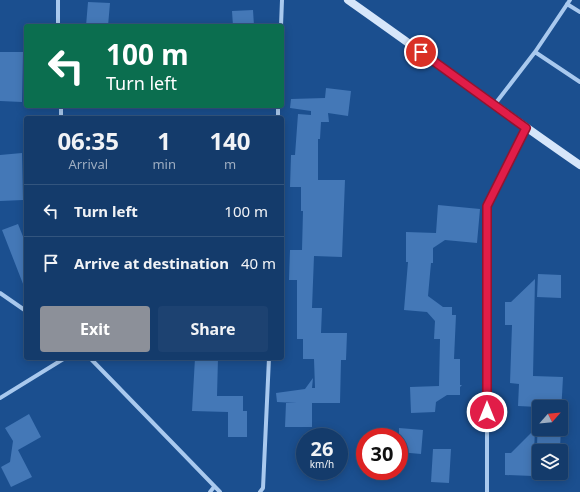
<!DOCTYPE html>
<style>
:root{--surface:#143b6b;--page:#1d4271;--text:#f1f3f6;--muted:#9dadc1;--line:#33557e;--accent:#8c9099}
body{margin:0;font-family:"Noto Sans",sans-serif;background:var(--page);color:var(--text);height:100vh;display:flex;flex-direction:column;font-size:15px;white-space:nowrap}
*{box-sizing:border-box;margin:0}
p{font-size:13px;color:var(--muted)}
.icon{flex:none;width:22px;height:22px;fill:none;stroke:currentColor;stroke-width:2;stroke-linecap:round;stroke-linejoin:round}
.map{position:relative;flex:1;overflow:hidden}
.details{position:absolute;left:24px;top:116px;width:260px;height:244px;display:flex;flex-direction:column;background:var(--surface);border-radius:4px;box-shadow:0 2px 10px #0003,0 0 0 1px var(--line)}
.details>*{flex:none}
.hud{position:absolute;left:24px;top:24px;width:260px;height:84px;border-radius:4px;box-shadow:0 2px 10px #0003,0 0 0 1px var(--line);background:#0b6e4f;color:#fff;overflow:hidden}
.needle{width:26px;rotate:63deg}
.fabs{position:absolute;left:532px;top:400px;display:grid;gap:8px}
.fabs a{display:grid;place-items:center;width:36px;height:36px;border-radius:4px;background:var(--surface);box-shadow:0 2px 10px #0003,0 0 0 1px var(--line);font-size:20px}
.speed{position:absolute;left:296px;top:428px;display:flex;gap:8px;font-size:20px;font-weight:700;text-align:center}
.speed>*{display:grid;place-content:center;width:52px;height:52px;border-radius:50%;background:var(--surface);box-shadow:0 2px 10px #0003,0 0 0 1px var(--line);line-height:1}
.speed small{font-size:10px;font-weight:400}
.speed .limit{border:6px solid #d22;background:#fff;color:#111}
.pin{position:absolute;display:grid;place-items:center;width:34px;height:34px;color:#fff;margin:-17px;border:2px solid #fff;border-radius:50%;box-shadow:0 1px 4px #0007}
.me{position:absolute;width:44px;margin:-22px;rotate:0deg;stroke-linejoin:round;filter:drop-shadow(0 0 3px #0008)}
.turn{display:flex;align-items:center;gap:14px;height:84px;padding:0 16px;font-size:18px}
.turn .icon{width:52px;height:52px;stroke-width:2.5}
.turn b{display:block;font-size:28px;line-height:34px}
.eta{display:flex;justify-content:space-evenly;align-items:center;height:68px;text-align:center}
.eta b{font-size:24px;font-weight:700;line-height:28px}
.button{display:flex;gap:8px;margin-top:auto;padding:8px 16px}
.button a{flex:1;height:46px;border-radius:4px;background:var(--accent);color:#fff;font-size:16px;font-weight:700;line-height:46px;text-align:center}
.button a+a{background:var(--page);color:var(--text)}
ul{padding:0;list-style:none}
li{display:flex;align-items:center;gap:12px;height:52px;padding:0 16px;border-top:1px solid var(--line)}
li div{flex:1}
li b{display:block;font-size:15px}
li em{font-style:normal}
.map>svg:first-child{display:block}
.building{fill:#4478b7}
.lines{fill:none;stroke-linecap:round;stroke-linejoin:round}
.street{stroke:#a9c9ee;stroke-width:4}
.secondary{stroke:#d6e6fa;stroke-width:8}
.route-casing{stroke:#92132f;stroke-width:10}
.route{stroke:#e11d48;stroke-width:7}
</style>
<div class="map">
<svg width="580" height="492" viewBox="0 0 580 492">
<rect width="100%" height="100%" fill="#1b4f8f"/>
<path class="building" d="M 88,2 L 110,3 L 108,26 L 86,26 Z
M 253,10 L 254,26 L 233,26 L 232,11 Z
M 0,52 L 23,52 L 22,102 L 0,101 Z
M 326,88 L 351,91 L 348,116 L 328,113 L 329,122 L 321,122 L 320,139 L 318,139 L 318,180 L 345,180 L 342,257 L 314,256 L 312,308 L 322,308 L 321,333 L 347,333 L 346,360 L 341,360 L 340,403 L 312,403 L 312,427 L 285,427 L 286,403 L 297,403 L 277,402 L 276,393 L 305,389 L 313,378 L 312,388 L 315,388 L 314,359 L 303,359 L 303,339 L 297,339 L 297,280 L 289,280 L 290,250 L 302,250 L 303,211 L 301,211 L 301,187 L 290,187 L 291,155 L 295,155 L 298,114 L 311,115 L 311,111 L 290,108 L 291,99 L 325,98 Z
M 22,153 L 23,200 L 0,201 L 0,155 Z
M 438,205 L 480,209 L 477,243 L 445,240 L 433,248 L 433,263 L 431,263 L 428,296 L 443,307 L 452,307 L 452,315 L 456,315 L 454,359 L 460,359 L 460,385 L 462,385 L 460,387 L 460,395 L 447,395 L 436,402 L 435,412 L 411,413 L 410,387 L 439,386 L 440,339 L 434,339 L 435,321 L 427,312 L 404,310 L 408,262 L 406,262 L 406,232 L 436,233 Z
M 18,224 L 26,244 L 25,289 L 2,230 Z
M 538,274 L 561,275 L 561,298 L 537,297 Z
M 535,279 L 533,376 L 563,377 L 561,414 L 561,407 L 539,407 L 539,429 L 561,429 L 560,448 L 537,448 L 538,407 L 518,406 L 519,384 L 510,383 L 512,325 L 505,325 L 505,302 L 511,302 Z
M 195,358 L 218,358 L 217,396 L 243,396 L 243,411 L 247,411 L 247,437 L 228,437 L 228,412 L 192,411 Z
M 29,414 L 41,437 L 18,450 L 32,477 L 11,487 L 1,467 L 10,462 L 13,441 L 5,428 Z
M 399,428 L 423,430 L 421,454 L 399,452 Z
M 535,429 L 533,476 L 505,475 L 505,453 L 511,453 Z
M 433,449 L 451,449 L 449,483 L 431,482 Z"/>
<g class="lines">
<path class="street" d="M 58,0 L 58,26
M 567,4 L 580,12
M 281,26 L 282,0
M 535,52 L 580,82
M 495,104 L 535,52 L 570,0
M 61,106 L 61,118
M 278,118 L 278,106
M 0,293 L 26,311
M 90,358 L 220,492
M 0,398 L 65,358
M 210,492 L 214,487
M 260,492 L 263,488 L 269,358
M 487,492 L 487,206 L 526,128"/>
<path class="secondary" d="M 348,0 C 426,55 502,111 580,165"/>
</g>
<g class="lines">
<g class="route-casing">
<path id="route" d="M 421,52 L 526,128 L 487,206 L 487,412"/>
</g>
<use href="#route" class="route"/>
</g>
</svg>
<div class="fabs">
<a><svg class="needle" viewBox="-14 -14 28 28"><path d="M0-13l5 13h-10z" fill="#e53935"/><path d="M0 13l5-13h-10z" fill="#9dadc1"/></svg></a>
<a><svg class="icon" aria-label="layers" viewBox="0 0 24 24"><path d="M12 4l9 5-9 5-9-5zM3 14l9 5 9-5"/></svg></a>
</div>
<div class="speed"><div>26<small>km/h</small></div><div class="limit">30</div></div>
<div class="pin" style="left:421px;top:52px;background:#d93025"><svg class="icon" aria-label="arrive" viewBox="0 0 24 24"><path d="M6 21V4h12l-3 4 3 4H6"/></svg></div>
<svg class="me" style="left:487px;top:412px" viewBox="-20 -20 40 40"><circle r="17" fill="#e11d48" stroke="#fff" stroke-width="3"/><path d="M0-11L8 9 0 5-8 9z" fill="#fff"/></svg>
<div class="hud">
<div class="turn"><svg class="icon" aria-label="left" viewBox="0 0 24 24"><path d="M17 20v-9H6M10 6l-5 5 5 5"/></svg><div><b>100 m</b>Turn left</div></div>
</div>
<section class="details">
<div class="eta">
<div><b>06:35</b><p>Arrival</p></div>
<div><b>1</b><p>min</p></div>
<div><b>140</b><p>m</p></div>
</div>
<ul>
<li><svg class="icon" aria-label="left" viewBox="0 0 24 24"><path d="M17 20v-9H6M10 6l-5 5 5 5"/></svg><div><b>Turn left</b></div><em>100 m</em></li>
<li><svg class="icon" aria-label="arrive" viewBox="0 0 24 24"><path d="M6 21V4h12l-3 4 3 4H6"/></svg><div><b>Arrive at destination</b></div><em>40 m</em></li>
</ul>
<div class="button"><a>Exit</a><a>Share</a></div>
</section>
</div>
